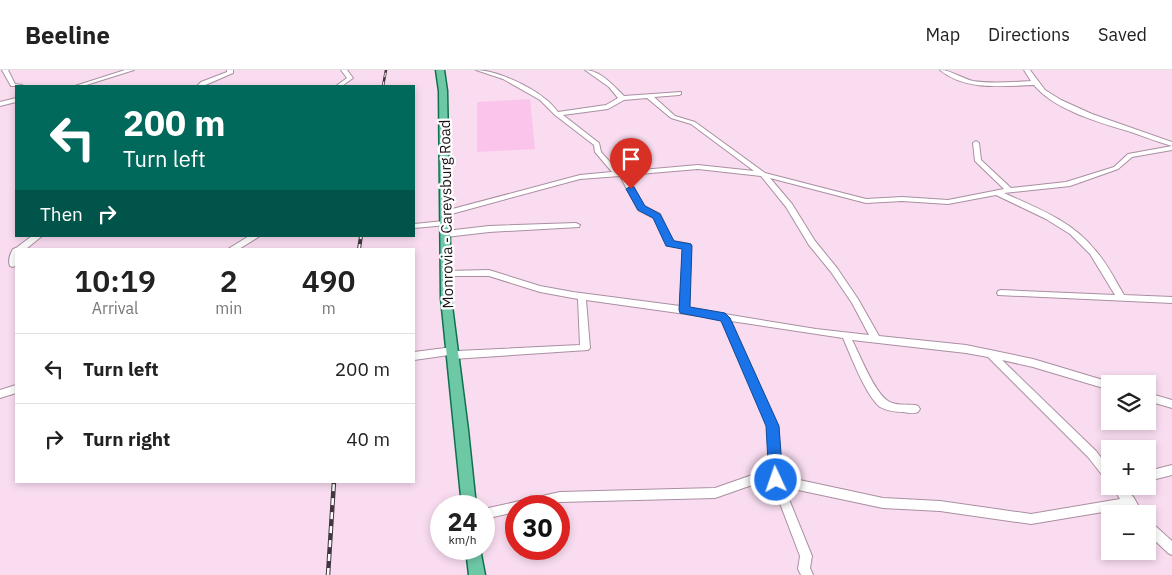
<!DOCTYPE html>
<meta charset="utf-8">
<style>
:root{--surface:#fff;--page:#f6f6f6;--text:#222;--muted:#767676;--line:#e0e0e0}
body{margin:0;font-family:"IBM Plex Sans",sans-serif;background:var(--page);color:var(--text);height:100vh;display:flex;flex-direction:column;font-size:19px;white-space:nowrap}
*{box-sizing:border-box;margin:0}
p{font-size:16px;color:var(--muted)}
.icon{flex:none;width:28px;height:28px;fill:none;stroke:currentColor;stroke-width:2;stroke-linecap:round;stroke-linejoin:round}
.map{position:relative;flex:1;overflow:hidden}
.side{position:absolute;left:15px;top:178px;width:400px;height:235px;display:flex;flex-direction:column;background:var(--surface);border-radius:0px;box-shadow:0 2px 8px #0003}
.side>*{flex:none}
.banner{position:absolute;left:15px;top:15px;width:400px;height:152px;border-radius:0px;box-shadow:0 2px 8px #0003;background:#00695c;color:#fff;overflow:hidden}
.controls{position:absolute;left:1101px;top:305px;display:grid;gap:10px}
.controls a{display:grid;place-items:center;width:55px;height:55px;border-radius:0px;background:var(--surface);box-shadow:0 2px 8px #0003;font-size:25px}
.speed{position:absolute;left:430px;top:425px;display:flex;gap:10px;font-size:25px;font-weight:700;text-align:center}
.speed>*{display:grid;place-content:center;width:65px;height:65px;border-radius:50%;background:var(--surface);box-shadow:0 2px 8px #0003;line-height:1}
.speed small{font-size:12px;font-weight:400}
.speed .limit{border:8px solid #d22;background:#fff;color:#111}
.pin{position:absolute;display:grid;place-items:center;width:42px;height:42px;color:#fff;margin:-51px -21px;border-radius:50% 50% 50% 0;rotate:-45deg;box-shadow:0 0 5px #0007}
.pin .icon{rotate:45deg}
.me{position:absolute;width:55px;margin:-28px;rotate:357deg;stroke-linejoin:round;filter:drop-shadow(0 0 4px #0008)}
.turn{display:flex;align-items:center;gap:18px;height:105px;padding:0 25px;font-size:22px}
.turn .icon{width:65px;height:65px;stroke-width:2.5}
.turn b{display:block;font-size:35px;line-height:42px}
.then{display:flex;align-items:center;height:48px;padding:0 25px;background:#0003;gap:10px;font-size:19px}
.eta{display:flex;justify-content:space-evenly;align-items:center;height:85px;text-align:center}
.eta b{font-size:30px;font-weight:600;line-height:35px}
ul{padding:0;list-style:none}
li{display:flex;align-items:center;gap:15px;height:70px;padding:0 25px;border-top:1px solid var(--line)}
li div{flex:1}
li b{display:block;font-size:19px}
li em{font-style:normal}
header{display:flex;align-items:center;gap:30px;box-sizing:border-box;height:70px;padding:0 25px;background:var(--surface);border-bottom:1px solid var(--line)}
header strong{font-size:24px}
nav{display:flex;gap:28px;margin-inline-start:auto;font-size:18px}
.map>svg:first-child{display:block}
.green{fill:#fbc5eb}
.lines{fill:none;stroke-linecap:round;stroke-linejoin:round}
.minor-casing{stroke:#aa8fa1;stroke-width:2}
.major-casing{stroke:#11714f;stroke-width:3}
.minor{fill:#fff;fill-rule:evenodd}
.major{fill:#6dc8a6;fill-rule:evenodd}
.rail-far2-casing{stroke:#43353f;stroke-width:2.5}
.rail-far1-casing{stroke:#43353f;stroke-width:4}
.rail-casing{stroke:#43353f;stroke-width:4.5}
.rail-far2{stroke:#fff;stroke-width:1;stroke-dasharray:4.5;stroke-linecap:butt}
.rail-far1{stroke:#fff;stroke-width:2;stroke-dasharray:5;stroke-linecap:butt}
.rail{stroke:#fff;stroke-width:2.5;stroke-dasharray:7;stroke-linecap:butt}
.route{fill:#1a73e8;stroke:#114b97}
.labels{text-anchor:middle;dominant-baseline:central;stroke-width:4.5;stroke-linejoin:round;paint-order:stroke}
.street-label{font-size:15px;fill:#1d131a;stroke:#fff}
</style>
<header>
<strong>Beeline</strong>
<nav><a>Map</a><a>Directions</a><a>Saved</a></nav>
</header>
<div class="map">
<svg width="1172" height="505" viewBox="0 0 1172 505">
<rect width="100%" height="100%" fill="#f9dcf0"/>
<path class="green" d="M 530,29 L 535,79 L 477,82 L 477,32 Z"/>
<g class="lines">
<g class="minor-casing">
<path id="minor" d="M 2,0 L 8,0 L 15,14 L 22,15 L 23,16 L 11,16 Z
M 125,0 L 134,0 L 83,16 L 75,16 Z
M 227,0 L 233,0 L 233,3 L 203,16 L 197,16 L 201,12 L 227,2 Z
M 341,0 L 347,0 L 353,8 L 342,16 L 336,16 L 347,8 Z
M 476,0 C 496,0 529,16 544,28 C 550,32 554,37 558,42 L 606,35 L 618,28 L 609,17 L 585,0 C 600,0 614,16 624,26 L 681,22 L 681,24 L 679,25 L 654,27 L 675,46 L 695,52 L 765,103 L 866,129 L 902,127 L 948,130 L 1004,119 L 975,91 L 973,73 L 976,71 L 979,73 L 981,90 L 1011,118 L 1066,112 L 1114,97 L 1128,84 L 1172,76 L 1172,80 L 1132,87 L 1118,99 L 1070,116 L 1004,123 C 1037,138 1072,151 1095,180 C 1107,193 1115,210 1124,225 L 1172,227 L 1172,233 L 998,225 L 997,223 L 998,221 L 1001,220 L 1115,225 L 1090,184 L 1070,164 L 1046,149 L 996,125 L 948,134 L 902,131 L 866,133 L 770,108 L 792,134 L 815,171 L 837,198 L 858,229 L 879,266 L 966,275 L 1033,289 L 1113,313 L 1110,314 L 1110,320 L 1033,297 L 1002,290 L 1096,381 L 1110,399 L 1110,412 L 1106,410 L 1088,387 L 988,287 L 966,283 L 852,270 C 860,285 874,322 888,331 C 895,336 907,334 915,335 L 918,336 L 920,339 L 918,342 C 913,344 908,343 903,342 C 896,342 887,341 880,337 C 866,326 851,286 843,268 L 731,251 L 778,356 L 781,406 L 883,428 L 940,431 L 1031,444 L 1120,429 L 1112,416 L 1124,416 L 1134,428 L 1143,444 L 1131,444 L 1127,438 L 1031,454 L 940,441 L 883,438 L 784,417 L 812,486 L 810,498 L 813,505 L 801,505 L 798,499 L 800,486 L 773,415 L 755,414 L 715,428 L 560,432 L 541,436 L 516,436 L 516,442 L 484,449 L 484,439 L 560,422 L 715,418 L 755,404 L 770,405 L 768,356 L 721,249 L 586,230 L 590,278 L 588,280 L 453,289 L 450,288 L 449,285 L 414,290 L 414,282 L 453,277 L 456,278 L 457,281 L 580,275 L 578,229 L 540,222 L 489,206 L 443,206 L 442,204 L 443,202 L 446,201 L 489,200 L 540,216 L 573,222 L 680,236 L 683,178 L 667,175 L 654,148 L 638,140 L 620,106 L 580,109 L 444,146 L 441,146 L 441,142 L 580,105 L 612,102 L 595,82 L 594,75 L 555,45 L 540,30 L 503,9 ZM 647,28 L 671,48 L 691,54 L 754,101 L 698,95 L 619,102 L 601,82 L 599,73 L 563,45 L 608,39 L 624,30 ZM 698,99 L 761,106 L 786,137 L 809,175 L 831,202 L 852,233 L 869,265 L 816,259 L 688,238 L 691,176 L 690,174 L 673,171 L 660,144 L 644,136 L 627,105 Z
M 940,0 C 951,0 961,8 973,11 C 992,14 1012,12 1031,11 L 1024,0 L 1030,0 L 1045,20 L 1061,30 L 1092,44 L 1172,72 L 1172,76 C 1158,72 1145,67 1131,62 C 1101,53 1054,40 1034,15 C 1004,16 965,21 940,0 Z
M 16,28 L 16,32 L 0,36 L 0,32 Z
M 444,151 L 447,151 L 448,153 L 447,155 L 414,158 L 414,154 Z
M 576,153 L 580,155 L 579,157 L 489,162 L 446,167 L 442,164 L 446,161 L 489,156 Z
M 32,166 L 42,166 L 26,179 L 16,179 L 16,195 L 13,197 L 10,196 C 8,191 10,184 13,179 L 16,178 Z
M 249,166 L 260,166 L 239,179 L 228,179 Z
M 16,315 L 16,323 L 0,328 L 0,320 Z
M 1148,323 L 1172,330 L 1172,338 L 1148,331 Z
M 1172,395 L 1172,405 L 1148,411 L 1148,401 Z
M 1148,452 L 1152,453 L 1172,471 L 1172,485 L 1168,483 L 1148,464 Z"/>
</g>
<g class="major-casing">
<path id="major" d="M 436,0 L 444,0 L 447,21 L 451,228 L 468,360 L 476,436 L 462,436 L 441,228 L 439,21 Z
M 466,479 L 480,479 L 485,505 L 469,505 Z"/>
</g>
<use href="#minor" class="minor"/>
<use href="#major" class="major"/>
<g class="rail-far2-casing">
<path id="rail-far2" d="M 383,16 L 386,0"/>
</g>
<g class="rail-far1-casing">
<path id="rail-far1" d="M 359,179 L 361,166"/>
</g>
<g class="rail-casing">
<path id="rail" d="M 328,505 L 334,411"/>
</g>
<use href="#rail-far2" class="rail-far2"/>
<use href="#rail-far1" class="rail-far1"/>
<use href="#rail" class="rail"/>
</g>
<path class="route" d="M 631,116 L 634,117 L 645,136 L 660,144 L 674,171 L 691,174 L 692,176 L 690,237 L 725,243 L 730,248 L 779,356 L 783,410 L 781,415 L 776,416 L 771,415 L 769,410 L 766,356 L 721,251 L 680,243 L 679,240 L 682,179 L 666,176 L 653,148 L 638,140 L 626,119 Z"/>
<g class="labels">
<g class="street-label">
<text transform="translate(446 144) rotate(-91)">Monrovia - Careysburg Road</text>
</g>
</g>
</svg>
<div class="controls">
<a><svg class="icon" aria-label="layers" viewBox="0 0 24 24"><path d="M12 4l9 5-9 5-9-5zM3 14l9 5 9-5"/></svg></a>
<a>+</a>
<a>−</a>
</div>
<div class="speed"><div>24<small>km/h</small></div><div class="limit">30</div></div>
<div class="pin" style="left:631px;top:119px;background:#d93025"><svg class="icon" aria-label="arrive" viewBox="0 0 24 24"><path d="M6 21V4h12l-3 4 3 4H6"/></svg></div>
<svg class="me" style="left:776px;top:410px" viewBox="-20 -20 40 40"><circle r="17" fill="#1a73e8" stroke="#fff" stroke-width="3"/><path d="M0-11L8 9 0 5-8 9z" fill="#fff"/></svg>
<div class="banner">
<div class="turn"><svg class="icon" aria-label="left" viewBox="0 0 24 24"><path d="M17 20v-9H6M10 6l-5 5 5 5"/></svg><div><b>200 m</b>Turn left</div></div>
<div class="then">Then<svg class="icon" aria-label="right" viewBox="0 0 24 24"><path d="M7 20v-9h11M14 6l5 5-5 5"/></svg></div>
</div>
<section class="side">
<div class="eta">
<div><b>10:19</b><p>Arrival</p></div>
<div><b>2</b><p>min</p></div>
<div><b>490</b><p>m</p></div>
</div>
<ul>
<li><svg class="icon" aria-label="left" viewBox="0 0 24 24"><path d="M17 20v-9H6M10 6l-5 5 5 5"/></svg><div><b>Turn left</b></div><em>200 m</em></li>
<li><svg class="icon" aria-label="right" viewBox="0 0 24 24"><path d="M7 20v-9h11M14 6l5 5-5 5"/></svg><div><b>Turn right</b></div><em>40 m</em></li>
</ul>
</section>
</div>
